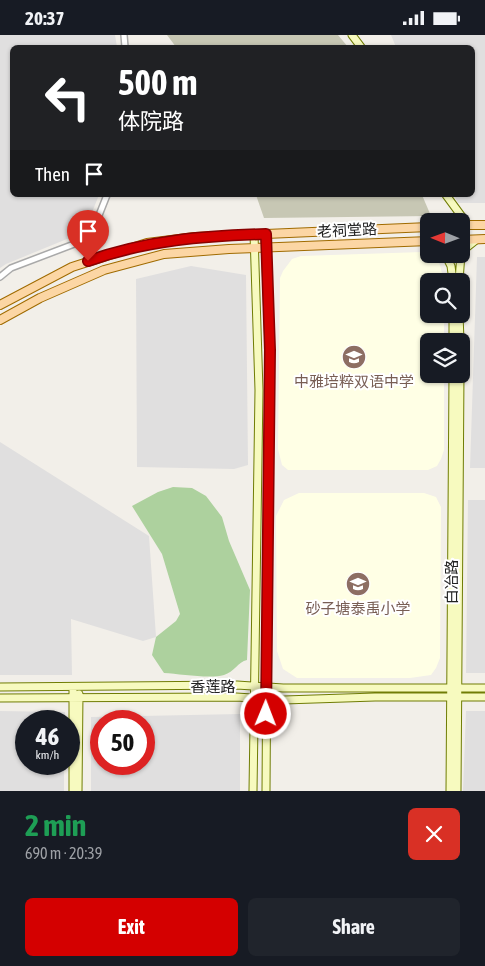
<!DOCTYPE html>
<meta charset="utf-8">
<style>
:root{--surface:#171b24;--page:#20242c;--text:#f1f3f6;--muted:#9ea1a6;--accent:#d40000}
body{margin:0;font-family:"Asap Condensed","Noto Sans SC",sans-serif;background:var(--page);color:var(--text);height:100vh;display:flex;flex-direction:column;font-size:19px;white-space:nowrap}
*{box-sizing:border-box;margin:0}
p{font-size:16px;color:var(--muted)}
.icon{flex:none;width:28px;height:28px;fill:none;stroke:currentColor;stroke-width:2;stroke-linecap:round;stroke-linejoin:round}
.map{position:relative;height:756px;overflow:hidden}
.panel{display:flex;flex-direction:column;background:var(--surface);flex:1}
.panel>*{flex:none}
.guide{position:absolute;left:10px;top:10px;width:465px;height:152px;border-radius:8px;box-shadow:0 1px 4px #0004;background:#202124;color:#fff;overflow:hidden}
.needle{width:32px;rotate:271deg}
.controls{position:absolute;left:420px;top:178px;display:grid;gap:10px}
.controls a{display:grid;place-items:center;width:50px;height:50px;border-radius:8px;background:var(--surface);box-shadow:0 1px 4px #0004;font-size:25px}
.speed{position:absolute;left:15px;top:675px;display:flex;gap:10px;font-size:25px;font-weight:700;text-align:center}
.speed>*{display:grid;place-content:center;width:65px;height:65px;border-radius:50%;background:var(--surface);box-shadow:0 1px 4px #0004;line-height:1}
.speed small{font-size:12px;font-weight:400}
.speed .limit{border:8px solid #d22;background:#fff;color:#111}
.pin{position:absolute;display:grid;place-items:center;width:42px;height:42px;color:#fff;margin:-51px -21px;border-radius:50% 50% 50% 0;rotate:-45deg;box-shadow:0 0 5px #0007}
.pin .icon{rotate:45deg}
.me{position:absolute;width:55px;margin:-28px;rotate:1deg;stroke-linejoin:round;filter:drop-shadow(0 0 4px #0008)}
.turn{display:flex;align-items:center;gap:18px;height:105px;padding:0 25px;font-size:22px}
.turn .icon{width:65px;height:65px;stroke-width:2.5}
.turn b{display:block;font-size:35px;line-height:42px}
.then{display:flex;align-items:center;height:48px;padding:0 25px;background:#0003;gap:10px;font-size:19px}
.round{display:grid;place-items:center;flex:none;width:52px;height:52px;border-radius:8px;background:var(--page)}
.overview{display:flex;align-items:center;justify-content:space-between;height:85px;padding:0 25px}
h1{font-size:30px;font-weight:700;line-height:38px;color:#1e9e55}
.action{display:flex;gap:10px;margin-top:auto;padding:10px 25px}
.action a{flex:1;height:58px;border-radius:8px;background:var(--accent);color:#fff;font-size:20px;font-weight:700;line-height:58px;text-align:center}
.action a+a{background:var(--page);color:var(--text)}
.status{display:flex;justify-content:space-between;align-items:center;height:35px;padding:0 25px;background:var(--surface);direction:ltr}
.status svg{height:14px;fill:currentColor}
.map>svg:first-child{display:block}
.residential{fill:#e0dfdf;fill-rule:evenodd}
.education{fill:#ffffe5}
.construction{fill:#c7c7b4}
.forest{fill:#add19e}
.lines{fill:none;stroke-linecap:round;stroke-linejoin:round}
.street-casing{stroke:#a9a9a9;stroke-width:8}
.secondary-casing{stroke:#707d05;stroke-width:9}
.primary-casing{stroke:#a06b00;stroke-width:10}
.street{stroke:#fff;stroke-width:5}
.secondary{stroke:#f7fabf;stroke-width:7}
.primary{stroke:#fcd6a4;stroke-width:8}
.route-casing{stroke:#8a0000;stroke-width:12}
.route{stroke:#d40000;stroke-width:9}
.labels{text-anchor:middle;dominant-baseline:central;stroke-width:4;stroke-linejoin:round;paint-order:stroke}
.street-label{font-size:15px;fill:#222;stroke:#fff}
.education-label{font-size:15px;fill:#785e54;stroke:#fff}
</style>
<div class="status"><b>20:37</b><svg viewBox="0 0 49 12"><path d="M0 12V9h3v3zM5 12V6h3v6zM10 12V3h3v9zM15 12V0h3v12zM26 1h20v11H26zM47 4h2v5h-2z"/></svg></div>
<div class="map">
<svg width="485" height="756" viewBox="0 0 485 756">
<rect width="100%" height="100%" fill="#f2efe9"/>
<path class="residential" d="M 0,0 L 115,0 L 117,12 L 12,12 L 12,160 L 99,160 L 84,197 L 6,229 L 0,233 Z
M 391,0 L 485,0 L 485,168 L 458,168 L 454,160 L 472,160 L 472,12 L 396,12 Z
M 477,222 L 485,222 L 485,433 L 470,433 Z
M 191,231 L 246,240 L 248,430 L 234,434 L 137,432 L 136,244 Z
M 0,407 L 149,501 L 156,602 L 143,606 L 71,584 L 72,640 L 0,640 Z
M 468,465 L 485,465 L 485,638 L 466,638 Z
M 0,676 L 65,677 L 65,686 L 26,686 L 26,729 L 64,729 L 64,756 L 0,756 Z
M 466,676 L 485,676 L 485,756 L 463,756 Z
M 240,679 L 240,756 L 91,756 L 91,682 ZM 101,686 L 144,686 L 144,729 L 101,729 Z"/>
<path class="education" d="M 423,217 L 433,219 L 438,223 L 444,246 L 429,246 L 429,279 L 444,279 L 444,306 L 429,306 L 429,339 L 444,339 L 444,415 L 441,424 L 437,431 L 428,435 L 288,435 L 282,430 L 278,414 L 280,243 L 283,236 L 292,224 L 301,221 Z
M 299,458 L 424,458 L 436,462 L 441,472 L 440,623 L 436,633 L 431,640 L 410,643 L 297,643 L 283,634 L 277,616 L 276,481 L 284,465 Z"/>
<path class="construction" d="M 167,0 L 338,0 L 348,12 L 176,12 Z
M 256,160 L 422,160 L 431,181 L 264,183 Z"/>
<path class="forest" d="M 173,452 L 192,453 L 206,461 L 222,482 L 229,506 L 250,555 L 247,625 C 238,627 234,637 224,640 C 210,644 180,639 164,638 L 152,620 L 156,602 L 176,586 L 180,579 L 162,519 L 132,471 L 158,457 Z"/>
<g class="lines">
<g class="street-casing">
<path id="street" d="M 124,0 L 125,12
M 0,242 L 11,233 L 90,203 L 107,160"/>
</g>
<g class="secondary-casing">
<path id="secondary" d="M 352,0 L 361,12
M 446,160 L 468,190
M 265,199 L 269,315 L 266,756
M 461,217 L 476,205
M 445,219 L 451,231 L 453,246
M 459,246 L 461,219
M 453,279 L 453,306
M 459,279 L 460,306
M 0,652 L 237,650 L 283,653 L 485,653
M 0,663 L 236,662 L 284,665 L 375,662 L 485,662
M 73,756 L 73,652
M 78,756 L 79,659
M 253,756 L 259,355 L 254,199
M 450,756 L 453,339
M 457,756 L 460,339"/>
</g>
<g class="primary-casing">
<path id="primary" d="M 461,190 L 485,190
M 461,205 L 485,204
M 0,270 L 72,232 L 147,208 L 195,202 L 429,192
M 0,285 L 40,263 L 104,235 L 164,219 L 229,214 L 429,206"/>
</g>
<use href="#street" class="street"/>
<use href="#secondary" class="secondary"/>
<use href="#primary" class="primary"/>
</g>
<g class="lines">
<g class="route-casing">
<path id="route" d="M 88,226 C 147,205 204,201 266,199 L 270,315 L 266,679"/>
</g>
<use href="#route" class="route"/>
</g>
<defs>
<g id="school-disc" transform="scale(1.25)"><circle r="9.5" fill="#8d6e63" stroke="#fff"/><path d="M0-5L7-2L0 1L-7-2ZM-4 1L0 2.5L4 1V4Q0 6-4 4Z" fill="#fff"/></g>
</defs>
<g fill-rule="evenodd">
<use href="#school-disc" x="354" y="322"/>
<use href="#school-disc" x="358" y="549"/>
</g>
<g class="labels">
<g class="street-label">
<text transform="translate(347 195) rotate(-3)">老祠堂路</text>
<text transform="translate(451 547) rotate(-90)">白冶路</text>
<text x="213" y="651">香莲路</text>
</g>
<g class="education-label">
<text x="354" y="346">中雅培粹双语中学</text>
<text x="358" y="573">砂子塘泰禹小学</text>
</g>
</g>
</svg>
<div class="controls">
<a><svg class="needle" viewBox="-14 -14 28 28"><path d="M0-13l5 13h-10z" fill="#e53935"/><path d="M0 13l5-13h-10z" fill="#9ea1a6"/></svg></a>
<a><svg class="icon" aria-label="search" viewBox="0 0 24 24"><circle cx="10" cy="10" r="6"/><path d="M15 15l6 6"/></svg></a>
<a><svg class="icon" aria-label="layers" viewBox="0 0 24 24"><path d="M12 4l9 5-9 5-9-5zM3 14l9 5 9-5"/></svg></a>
</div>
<div class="speed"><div>46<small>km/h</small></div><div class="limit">50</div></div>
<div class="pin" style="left:88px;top:226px;background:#d93025"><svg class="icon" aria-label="arrive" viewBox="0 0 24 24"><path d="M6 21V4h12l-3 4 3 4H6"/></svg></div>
<svg class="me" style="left:266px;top:679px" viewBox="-20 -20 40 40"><circle r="17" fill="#d40000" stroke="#fff" stroke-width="3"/><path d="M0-11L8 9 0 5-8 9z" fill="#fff"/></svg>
<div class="guide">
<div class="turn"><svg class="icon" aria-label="left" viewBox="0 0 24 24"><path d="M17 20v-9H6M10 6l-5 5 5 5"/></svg><div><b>500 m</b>体院路</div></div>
<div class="then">Then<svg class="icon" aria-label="arrive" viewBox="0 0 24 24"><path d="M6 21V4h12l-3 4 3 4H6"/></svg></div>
</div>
</div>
<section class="panel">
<div class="overview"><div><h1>2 min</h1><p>690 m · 20:39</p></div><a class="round" style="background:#d93025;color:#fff"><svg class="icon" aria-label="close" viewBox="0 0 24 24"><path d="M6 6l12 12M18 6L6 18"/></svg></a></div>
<div class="action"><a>Exit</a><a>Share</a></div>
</section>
